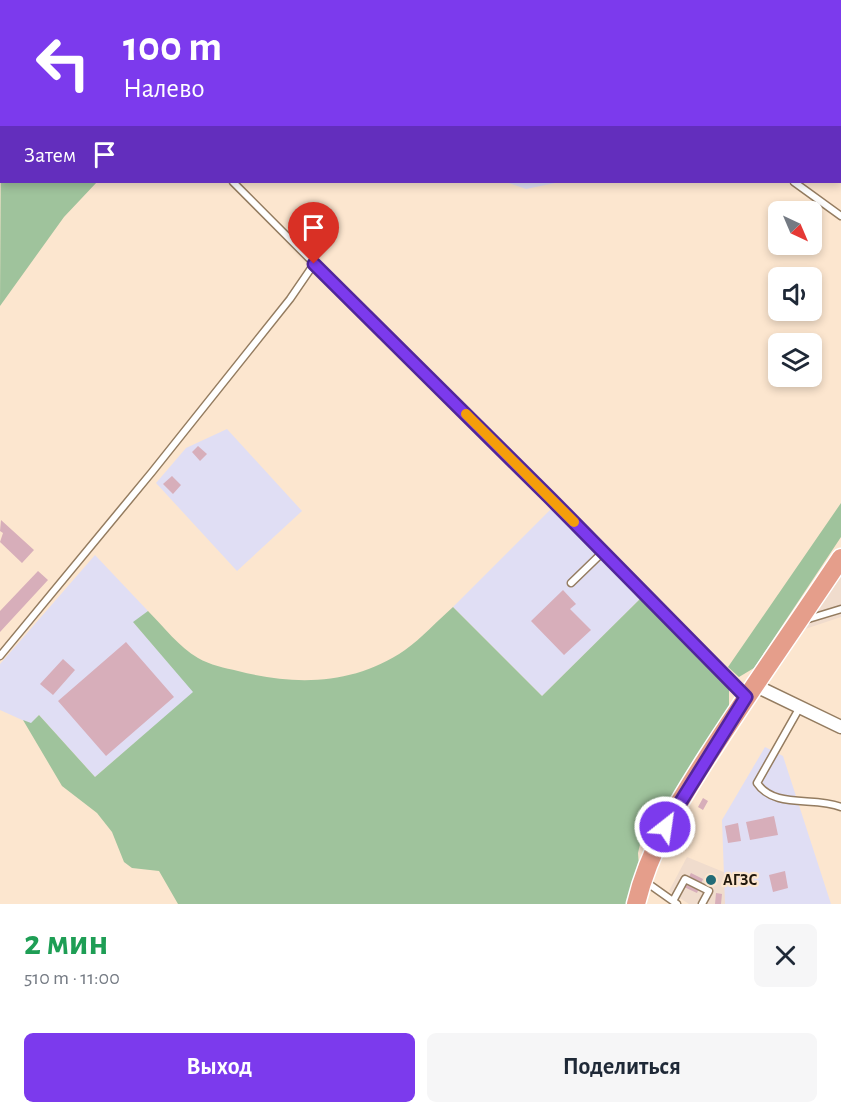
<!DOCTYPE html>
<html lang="ru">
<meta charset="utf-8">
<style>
:root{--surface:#fff;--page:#f6f6f7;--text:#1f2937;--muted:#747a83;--accent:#7c3aed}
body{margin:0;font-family:"Alegreya Sans",sans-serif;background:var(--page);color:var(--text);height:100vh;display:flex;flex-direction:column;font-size:22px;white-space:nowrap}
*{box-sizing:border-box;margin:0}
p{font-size:20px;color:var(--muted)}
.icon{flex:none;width:33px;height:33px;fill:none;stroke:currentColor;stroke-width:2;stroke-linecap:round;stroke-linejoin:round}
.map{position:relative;height:904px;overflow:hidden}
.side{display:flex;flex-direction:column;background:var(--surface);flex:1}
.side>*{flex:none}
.hud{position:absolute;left:0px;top:0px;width:842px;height:183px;box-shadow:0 3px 9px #0003;background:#7c3aed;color:#fff;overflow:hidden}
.needle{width:39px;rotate:136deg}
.controls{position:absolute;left:768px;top:201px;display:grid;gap:12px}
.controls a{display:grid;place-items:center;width:54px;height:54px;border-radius:9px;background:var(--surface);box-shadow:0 3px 9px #0003;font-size:30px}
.pin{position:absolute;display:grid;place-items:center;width:51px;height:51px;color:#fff;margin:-62px -26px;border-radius:50% 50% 50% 0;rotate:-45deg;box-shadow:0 0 6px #0007}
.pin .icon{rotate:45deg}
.me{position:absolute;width:66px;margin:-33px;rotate:30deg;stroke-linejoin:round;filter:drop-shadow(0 0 4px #0008)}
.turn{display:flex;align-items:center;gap:21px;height:126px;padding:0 24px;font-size:27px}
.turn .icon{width:78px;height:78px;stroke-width:2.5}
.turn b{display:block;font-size:42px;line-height:51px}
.then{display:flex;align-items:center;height:57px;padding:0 24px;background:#0003;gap:12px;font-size:22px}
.round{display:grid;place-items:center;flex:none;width:63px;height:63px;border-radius:9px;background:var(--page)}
.head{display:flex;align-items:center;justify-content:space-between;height:102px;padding:0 24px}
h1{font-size:36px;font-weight:600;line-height:45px;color:#1e9e55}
.cta{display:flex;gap:12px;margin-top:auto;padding:12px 24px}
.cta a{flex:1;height:69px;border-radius:9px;background:var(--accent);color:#fff;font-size:24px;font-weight:600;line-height:69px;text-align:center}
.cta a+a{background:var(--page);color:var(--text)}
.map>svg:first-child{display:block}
.commercial{fill:#f0dccd}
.industrial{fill:#e0def4}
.green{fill:#9fc39c}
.building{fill:#d7aeba}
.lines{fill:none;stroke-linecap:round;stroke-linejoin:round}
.lane-casing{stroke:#947c60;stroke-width:9}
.street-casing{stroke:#947c60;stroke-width:15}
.primary-casing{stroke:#fff;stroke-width:21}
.lane{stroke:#fff;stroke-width:6}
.street{stroke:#fff;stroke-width:12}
.primary{stroke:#e59e8b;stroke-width:18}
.route-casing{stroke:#51269a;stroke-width:15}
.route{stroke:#7c3aed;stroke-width:10}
.slow{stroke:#f59e0b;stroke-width:10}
.poi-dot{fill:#226b77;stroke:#fce6cf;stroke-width:2}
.labels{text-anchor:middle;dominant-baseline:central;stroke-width:4.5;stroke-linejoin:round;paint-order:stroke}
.poi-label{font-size:16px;font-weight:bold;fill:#20170c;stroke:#fce6cf;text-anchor:start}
</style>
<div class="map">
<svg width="841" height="904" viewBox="0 0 841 904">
<rect width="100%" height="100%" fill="#fce6cf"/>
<path class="commercial" d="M 841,570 L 841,617 L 802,630 Z
M 687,857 L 726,873 L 725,904 L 689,904 L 669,891 Z"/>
<path class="industrial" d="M 515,0 L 814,0 L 814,1 L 510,1 Z
M 506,182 L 560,182 L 526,189 Z
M 227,429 L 302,511 L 237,571 L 156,483 L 186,448 Z
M 552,508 L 641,598 L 542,696 L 453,607 Z
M 95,555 L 148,611 L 134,623 L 194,692 L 95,777 L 39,715 L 31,724 L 0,710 L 0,664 Z
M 765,747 L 783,756 L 831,904 L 725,904 L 722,820 Z"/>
<path class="green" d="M 1,125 L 2,182 L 97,182 L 64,217 L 0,306 Z
M 841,503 L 841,537 L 754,668 L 739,677 L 728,667 Z
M 641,598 L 729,688 L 729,708 L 670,803 L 654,814 L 644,827 L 638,853 L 639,866 L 629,904 L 178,904 L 159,871 L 132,868 L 124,862 L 112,832 L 97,813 L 62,786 L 23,720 L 31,723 L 39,715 L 95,777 L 193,692 L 133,622 L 148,611 C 164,627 179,647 198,658 C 210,665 225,668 238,671 C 296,686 354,685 405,650 C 422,638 437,621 453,607 L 542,696 Z"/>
<path class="building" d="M 198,446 L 207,454 L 200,461 L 192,452 Z
M 172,476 L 181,485 L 173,494 L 163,484 Z
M 1,520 L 34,550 L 22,563 L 0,542 L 3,533 L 0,531 Z
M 38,571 L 48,580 L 0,632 L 0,611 Z
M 563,590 L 576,604 L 570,609 L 591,630 L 564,655 L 531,621 Z
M 126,642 L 174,697 L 106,756 L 58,701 Z
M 63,659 L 75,670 L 53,695 L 40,684 Z
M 703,798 L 708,801 L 703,810 L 698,807 Z
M 774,816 L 778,835 L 750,840 L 746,822 Z
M 738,823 L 741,841 L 728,843 L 725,826 Z
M 785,871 L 788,888 L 773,892 L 769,875 Z
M 691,873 L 703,879 L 697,893 L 684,887 Z
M 716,893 L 722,894 L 721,904 L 715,904 Z"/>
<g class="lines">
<g class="lane-casing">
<path id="lane" d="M 56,0 L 57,2
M 233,182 L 745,696
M 794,182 L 841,216
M 571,583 L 603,552
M 805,620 L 841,609
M 0,656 L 152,472 L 290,299 L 314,264
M 800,707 L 757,783 C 774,809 815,796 841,807
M 646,882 L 677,904
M 673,901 L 685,879 L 709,891 L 702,904"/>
</g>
<g class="street-casing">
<path id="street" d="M 754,685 L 841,727"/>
</g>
<g class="primary-casing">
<path id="primary" d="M 636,904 C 649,849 678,803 708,756 C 751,689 797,624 841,558"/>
</g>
<use href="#lane" class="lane"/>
<use href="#street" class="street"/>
<use href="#primary" class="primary"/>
</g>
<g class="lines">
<g class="route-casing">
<path id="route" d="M 314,264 L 550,498 L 746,697 L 665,827"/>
</g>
<use href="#route" class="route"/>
<path class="slow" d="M 466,414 L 574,522"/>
</g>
<circle class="poi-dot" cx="711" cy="880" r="6"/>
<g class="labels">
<g class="poi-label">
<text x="723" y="880">АГЗС</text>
</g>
</g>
</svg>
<div class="controls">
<a><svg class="needle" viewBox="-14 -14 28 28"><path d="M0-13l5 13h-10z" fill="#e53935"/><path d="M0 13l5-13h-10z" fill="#747a83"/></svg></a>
<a><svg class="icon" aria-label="sound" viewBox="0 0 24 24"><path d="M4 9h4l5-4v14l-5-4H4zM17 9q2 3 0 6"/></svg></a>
<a><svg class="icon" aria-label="layers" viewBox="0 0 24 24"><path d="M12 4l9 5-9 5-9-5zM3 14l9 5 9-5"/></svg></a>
</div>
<div class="pin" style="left:314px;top:264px;background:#d93025"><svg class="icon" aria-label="arrive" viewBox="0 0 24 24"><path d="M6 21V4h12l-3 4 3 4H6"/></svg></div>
<svg class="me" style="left:665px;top:827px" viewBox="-20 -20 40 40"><circle r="17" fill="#7c3aed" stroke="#fff" stroke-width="3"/><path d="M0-11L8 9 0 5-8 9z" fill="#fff"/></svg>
<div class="hud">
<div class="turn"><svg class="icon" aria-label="left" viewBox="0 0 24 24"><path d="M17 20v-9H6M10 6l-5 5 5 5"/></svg><div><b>100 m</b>Налево</div></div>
<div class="then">Затем<svg class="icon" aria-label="arrive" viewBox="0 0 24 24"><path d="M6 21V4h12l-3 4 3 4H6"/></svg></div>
</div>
</div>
<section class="side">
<div class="head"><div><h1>2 мин</h1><p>510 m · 11:00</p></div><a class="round"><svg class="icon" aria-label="close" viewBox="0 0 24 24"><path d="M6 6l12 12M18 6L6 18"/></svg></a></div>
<div class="cta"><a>Выход</a><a>Поделиться</a></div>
</section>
